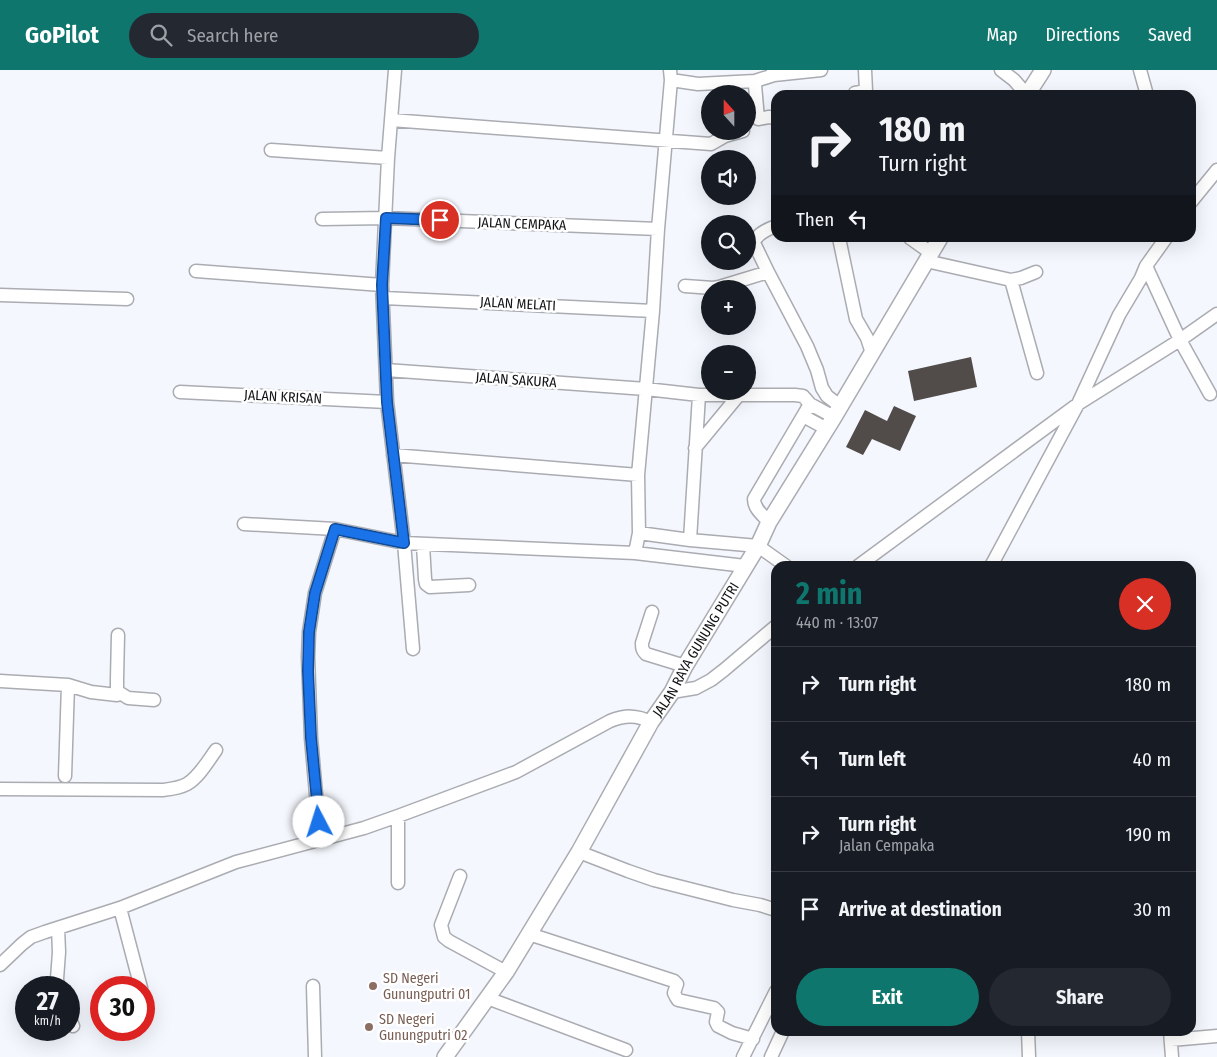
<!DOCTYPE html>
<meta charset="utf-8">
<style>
:root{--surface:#171b24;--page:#242831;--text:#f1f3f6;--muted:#9ea1a6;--line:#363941;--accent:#0f766e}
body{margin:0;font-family:"Fira Sans Condensed",sans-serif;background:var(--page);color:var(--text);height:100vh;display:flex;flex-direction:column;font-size:19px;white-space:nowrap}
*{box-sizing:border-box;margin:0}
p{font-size:16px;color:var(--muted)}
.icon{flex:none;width:28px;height:28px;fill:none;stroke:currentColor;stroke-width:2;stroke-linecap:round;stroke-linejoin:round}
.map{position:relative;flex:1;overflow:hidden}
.sheet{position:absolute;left:771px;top:491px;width:425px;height:475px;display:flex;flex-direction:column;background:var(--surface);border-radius:15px;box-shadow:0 5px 20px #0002}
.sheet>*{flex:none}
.hud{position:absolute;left:771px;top:20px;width:425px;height:152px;border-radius:15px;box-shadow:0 5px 20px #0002;background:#171b24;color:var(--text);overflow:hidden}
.needle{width:32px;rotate:339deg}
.fabs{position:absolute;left:701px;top:15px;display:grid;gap:10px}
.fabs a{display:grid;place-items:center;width:55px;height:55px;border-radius:50%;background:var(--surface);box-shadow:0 5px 20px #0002;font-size:25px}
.speed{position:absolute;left:15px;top:906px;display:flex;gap:10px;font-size:25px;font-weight:700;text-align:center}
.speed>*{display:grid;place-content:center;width:65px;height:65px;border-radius:50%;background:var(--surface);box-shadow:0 5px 20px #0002;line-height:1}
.speed small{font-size:12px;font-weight:400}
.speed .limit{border:8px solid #d22;background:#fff;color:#111}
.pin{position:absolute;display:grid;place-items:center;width:42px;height:42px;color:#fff;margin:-21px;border:2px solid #fff;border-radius:50%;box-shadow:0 1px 5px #0007}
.me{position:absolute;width:55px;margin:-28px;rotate:355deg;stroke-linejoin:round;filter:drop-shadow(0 0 4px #0008)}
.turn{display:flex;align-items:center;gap:18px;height:105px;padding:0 25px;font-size:22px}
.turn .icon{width:65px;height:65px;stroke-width:2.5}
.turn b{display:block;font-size:35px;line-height:42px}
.then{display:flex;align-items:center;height:48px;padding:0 25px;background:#0003;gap:10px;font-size:19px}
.round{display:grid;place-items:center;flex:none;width:52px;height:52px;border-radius:26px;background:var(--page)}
.overview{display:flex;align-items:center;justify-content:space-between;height:85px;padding:0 25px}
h1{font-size:30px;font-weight:700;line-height:38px;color:var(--accent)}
.primary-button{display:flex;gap:10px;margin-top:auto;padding:10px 25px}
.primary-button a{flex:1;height:58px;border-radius:30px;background:var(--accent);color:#fff;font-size:20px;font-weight:700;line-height:58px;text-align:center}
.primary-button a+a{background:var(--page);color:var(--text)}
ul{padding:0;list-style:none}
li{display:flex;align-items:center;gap:15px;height:75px;padding:0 25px;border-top:1px solid var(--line)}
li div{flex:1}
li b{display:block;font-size:19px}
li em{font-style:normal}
header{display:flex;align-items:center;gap:30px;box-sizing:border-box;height:70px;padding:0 25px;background:var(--accent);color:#fff}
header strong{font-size:24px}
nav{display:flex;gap:28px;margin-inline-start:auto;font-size:18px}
.search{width:350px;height:45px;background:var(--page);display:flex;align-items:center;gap:12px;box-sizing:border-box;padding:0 18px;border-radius:28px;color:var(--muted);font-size:19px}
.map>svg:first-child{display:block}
.building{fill:#514b49}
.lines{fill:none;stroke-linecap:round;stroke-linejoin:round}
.minor-casing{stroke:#aaacb2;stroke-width:15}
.major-casing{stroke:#aaacb2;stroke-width:18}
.minor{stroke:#fff;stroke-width:12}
.major{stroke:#fff;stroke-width:15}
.route-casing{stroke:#114b97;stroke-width:12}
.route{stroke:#1a73e8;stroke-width:9}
.education-dot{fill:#8d6e63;stroke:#fff;stroke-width:2}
.labels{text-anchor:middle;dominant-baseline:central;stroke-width:5;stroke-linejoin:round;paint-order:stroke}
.street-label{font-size:14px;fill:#111214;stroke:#fff}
.education-label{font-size:14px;fill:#785e54;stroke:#fff;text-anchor:start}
</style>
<header>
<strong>GoPilot</strong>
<div class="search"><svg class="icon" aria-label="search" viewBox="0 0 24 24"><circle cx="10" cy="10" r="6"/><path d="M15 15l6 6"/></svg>Search here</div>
<nav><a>Map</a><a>Directions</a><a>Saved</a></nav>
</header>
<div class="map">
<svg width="1217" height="987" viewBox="0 0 1217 987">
<rect width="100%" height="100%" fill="#f4f7fd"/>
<path class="building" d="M 971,287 L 977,317 L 914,331 L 908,301 Z
M 894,336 L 916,346 L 900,381 L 872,369 L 863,385 L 846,377 L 865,340 L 887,351 Z"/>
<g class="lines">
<g class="minor-casing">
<path id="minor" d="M 395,0 L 388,88 L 382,215 L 387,332 L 404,473 L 413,579
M 773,0 L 774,5 L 821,0
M 1001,0 L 1014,10 L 1027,25
M 1140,0 L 1147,25
M 671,10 L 698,14 L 755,11 L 774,5
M 755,11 L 755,15 L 758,49 L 769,47 L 776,48
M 855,25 L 855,23 L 866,21 L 865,0
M 391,50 L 711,74 L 725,66 L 743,61
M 271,80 L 388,88
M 1191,132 L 1217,100
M 322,149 L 386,148 L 658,159
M 776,156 C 768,159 756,164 754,173 L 768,202 L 807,276 L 817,300 L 822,318 L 827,326 L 840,336
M 839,168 L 856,249 L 867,268 L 872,283
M 910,168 L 931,183
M 926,191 L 1011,210 L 1021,208 L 1036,202
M 1146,196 L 1180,270 L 1210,324
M 196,201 L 382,215
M 1011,210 L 1037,303
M 685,216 L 713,218 L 719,217 L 768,202
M 0,225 L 127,229
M 384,228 L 653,241
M 386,300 L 646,319 L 699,325 L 795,325 L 803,326 L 810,334 L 754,429 C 754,439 763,445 769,452
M 180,322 L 387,332
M 810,334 L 834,347
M 803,346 L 827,359
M 695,378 L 738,326
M 393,385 L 638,405
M 244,454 L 335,459 L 404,473 L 635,483 L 745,496
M 639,463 L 690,470 L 758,476 L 786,496
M 690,470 L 699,325
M 423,475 L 425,509 L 426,514 L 430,517 L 469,515
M 635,483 L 639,463 L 638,405 L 653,241 L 658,159 L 671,10 L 670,0
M 858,496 L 1078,334 L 1180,270 L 1217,244
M 991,496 L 1078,334 L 1119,245 L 1141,208 L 1146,196 L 1166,168
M 652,542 L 642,573 C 642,578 642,580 646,584 L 685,596
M 0,611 L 68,615 L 91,622 L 117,625 L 120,623 L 128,628 L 154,630
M 672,622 L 696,618 L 711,610 L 724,600 L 776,556
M 117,625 L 117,609 L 118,565
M 65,706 L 68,615
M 0,719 L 163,720 C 171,719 180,718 187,714 C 199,707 208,691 216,680
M 398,746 L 398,813
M 320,769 L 311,668 L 308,587 L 309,562 L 315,523 L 335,459
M 579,782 L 628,801 L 654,810 L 733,830 L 760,835 L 776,840
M 460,806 L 441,855 L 444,867 L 449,871 L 506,902
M 120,838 L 141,918
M 58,858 L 59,882 L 57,909 L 58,918
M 529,864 L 674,911 L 677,914 L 674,923 L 676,927 L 678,930 L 714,938 L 718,942 L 716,952 L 718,956 L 732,963 L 753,969
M 0,895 L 22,874 L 31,867 L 45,862 L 120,838 L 236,792 L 364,758 L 398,746 L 516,702 L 610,651 C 625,645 637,645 651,652
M 313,916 L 315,987
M 144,927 L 144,928
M 487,928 L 626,980
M 69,946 L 73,956
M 1028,961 L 1029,987
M 1170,961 L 1172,987
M 1171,970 L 1217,966
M 743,987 L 776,921
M 771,987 L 783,961"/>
</g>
<g class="major-casing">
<g id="major">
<path d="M 1027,25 L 1043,0"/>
<path id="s1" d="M 445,987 L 506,902 L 579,782 L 651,652 L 672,622 L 685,596 L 758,476 L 769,452 L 834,347 L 940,168"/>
</g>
</g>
<use href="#minor" class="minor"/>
<use href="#major" class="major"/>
</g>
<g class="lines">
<g class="route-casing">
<path id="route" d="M 319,752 L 311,668 L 308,601 L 309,562 L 315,523 L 335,459 L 404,473 L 387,332 L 382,215 L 386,148 L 440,150"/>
</g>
<use href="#route" class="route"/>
</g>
<g class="education-dot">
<circle cx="373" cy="916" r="5"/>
<circle cx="369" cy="957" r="5"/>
</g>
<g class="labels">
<g class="street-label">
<text transform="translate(522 154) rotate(2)">JALAN CEMPAKA</text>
<text transform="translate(518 234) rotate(3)">JALAN MELATI</text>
<text transform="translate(516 310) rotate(4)">JALAN SAKURA</text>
<text transform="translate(283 327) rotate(3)">JALAN KRISAN</text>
<text stroke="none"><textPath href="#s1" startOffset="479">JALAN RAYA GUNUNG PUTRI</textPath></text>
</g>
<g class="education-label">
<text x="383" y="908">SD Negeri<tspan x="383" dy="16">Gunungputri 01</tspan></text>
<text x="379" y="949">SD Negeri<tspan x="379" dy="16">Gunungputri 02</tspan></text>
</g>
</g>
</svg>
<div class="fabs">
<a><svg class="needle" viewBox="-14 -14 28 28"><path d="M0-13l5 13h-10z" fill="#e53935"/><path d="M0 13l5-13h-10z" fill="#9ea1a6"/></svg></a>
<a><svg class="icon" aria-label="sound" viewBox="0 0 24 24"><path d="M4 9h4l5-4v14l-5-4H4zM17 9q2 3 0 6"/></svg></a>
<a><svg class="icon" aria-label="search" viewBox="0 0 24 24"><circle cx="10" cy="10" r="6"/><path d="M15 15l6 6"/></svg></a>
<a>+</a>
<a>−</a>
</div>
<div class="speed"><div>27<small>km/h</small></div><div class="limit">30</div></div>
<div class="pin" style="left:440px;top:150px;background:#d93025"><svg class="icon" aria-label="arrive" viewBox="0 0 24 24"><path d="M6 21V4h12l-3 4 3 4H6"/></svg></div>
<svg class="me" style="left:319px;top:752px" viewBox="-20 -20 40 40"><circle r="19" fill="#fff"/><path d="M0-13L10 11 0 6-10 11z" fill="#1a73e8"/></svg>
<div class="hud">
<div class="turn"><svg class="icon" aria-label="right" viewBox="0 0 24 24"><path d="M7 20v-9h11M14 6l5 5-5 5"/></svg><div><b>180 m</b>Turn right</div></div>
<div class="then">Then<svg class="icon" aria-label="left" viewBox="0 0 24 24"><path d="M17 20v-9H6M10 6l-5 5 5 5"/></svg></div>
</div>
<section class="sheet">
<div class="overview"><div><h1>2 min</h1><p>440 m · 13:07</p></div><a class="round" style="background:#d93025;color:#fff"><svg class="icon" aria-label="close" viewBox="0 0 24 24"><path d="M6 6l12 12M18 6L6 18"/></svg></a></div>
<ul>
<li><svg class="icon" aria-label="right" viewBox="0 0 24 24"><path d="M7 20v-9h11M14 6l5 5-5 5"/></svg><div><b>Turn right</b></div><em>180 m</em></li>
<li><svg class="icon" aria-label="left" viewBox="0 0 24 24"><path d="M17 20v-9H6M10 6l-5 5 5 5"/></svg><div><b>Turn left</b></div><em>40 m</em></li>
<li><svg class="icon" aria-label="right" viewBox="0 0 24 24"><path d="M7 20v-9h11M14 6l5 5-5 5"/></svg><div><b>Turn right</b><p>Jalan Cempaka</p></div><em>190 m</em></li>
<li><svg class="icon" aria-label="arrive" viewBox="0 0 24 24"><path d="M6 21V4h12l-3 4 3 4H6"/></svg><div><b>Arrive at destination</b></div><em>30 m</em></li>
</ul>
<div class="primary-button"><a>Exit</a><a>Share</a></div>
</section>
</div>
